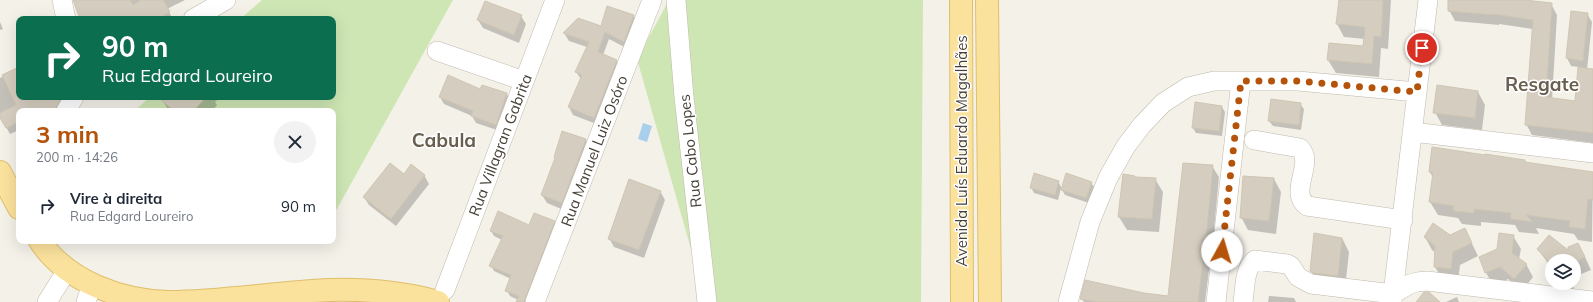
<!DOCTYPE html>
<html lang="pt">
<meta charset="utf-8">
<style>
:root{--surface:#fff;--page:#f2f2f3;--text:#1f2937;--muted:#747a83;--accent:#b45309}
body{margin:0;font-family:Mulish,sans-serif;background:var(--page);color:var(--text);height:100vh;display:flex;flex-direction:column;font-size:15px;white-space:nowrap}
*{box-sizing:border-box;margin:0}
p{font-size:13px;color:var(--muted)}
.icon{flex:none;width:22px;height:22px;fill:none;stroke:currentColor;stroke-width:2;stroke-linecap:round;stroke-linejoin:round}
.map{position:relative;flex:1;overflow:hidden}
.panel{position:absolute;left:16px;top:108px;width:320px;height:136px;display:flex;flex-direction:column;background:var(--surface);border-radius:8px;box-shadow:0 4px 16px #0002}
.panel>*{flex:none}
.top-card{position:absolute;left:16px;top:16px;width:320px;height:84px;border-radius:8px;box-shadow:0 4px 16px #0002;background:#0b6e4f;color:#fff;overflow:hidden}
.fabs{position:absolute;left:1545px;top:254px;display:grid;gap:8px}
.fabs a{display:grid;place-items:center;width:36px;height:36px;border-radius:50%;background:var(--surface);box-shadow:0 4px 16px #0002;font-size:20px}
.pin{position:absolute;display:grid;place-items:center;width:34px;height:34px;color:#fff;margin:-17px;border:2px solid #fff;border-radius:50%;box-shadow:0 1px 4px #0007}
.me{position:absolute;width:44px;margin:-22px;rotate:6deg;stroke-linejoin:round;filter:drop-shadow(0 0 3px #0008)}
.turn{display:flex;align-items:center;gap:14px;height:84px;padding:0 20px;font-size:18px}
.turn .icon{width:52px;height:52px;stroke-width:2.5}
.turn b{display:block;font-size:28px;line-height:34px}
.round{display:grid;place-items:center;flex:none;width:42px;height:42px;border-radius:21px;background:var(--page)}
.head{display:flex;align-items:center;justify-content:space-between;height:68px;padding:0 20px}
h1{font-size:24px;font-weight:700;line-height:30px;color:var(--accent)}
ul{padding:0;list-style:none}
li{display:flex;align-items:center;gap:12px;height:60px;padding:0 20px}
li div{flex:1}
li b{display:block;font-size:15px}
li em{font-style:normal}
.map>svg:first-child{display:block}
.green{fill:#cee6b4}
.water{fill:#a8d0ed}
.shadow{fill:#0003}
.building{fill:#d5cdbf;stroke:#cfc5b2}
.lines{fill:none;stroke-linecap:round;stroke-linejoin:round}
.minor-casing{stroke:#bfb9ac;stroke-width:20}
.major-casing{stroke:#dfbf6c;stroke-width:24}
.minor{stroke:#fff;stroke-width:19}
.major{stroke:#fae19c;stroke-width:22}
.route{stroke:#b45309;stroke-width:7;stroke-dasharray:0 12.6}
.labels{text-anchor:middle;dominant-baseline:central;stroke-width:3;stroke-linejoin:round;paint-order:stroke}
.street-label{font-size:15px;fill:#474138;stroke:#fff}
.district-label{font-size:19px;font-weight:bold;fill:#695f4f;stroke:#fff}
</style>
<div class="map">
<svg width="1593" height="302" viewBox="0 0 1593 302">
<rect width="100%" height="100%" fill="#f4f1e9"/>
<path class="green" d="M 262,0 L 453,0 L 333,216 L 333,111 L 134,111 L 150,97 L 333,97 L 333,19 L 240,19 Z
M 669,0 L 923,0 L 921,302 L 706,302 L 637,59 Z"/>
<path class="water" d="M 643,123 L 652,126 L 647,142 L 638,139 Z"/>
<path class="shadow" d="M 74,0 L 185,0 L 167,9 L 173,19 L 81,19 Z
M 1339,0 L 1391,0 L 1388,49 L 1381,48 L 1379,77 L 1336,73 L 1328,60 L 1364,47 L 1365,39 L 1344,37 L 1337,24 Z
M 1449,0 L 1512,0 L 1551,4 L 1557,15 L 1552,100 L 1593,107 L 1593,143 L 1532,135 L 1526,124 L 1533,29 L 1499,24 L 1499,25 L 1455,21 L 1449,10 Z
M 608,7 L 634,16 L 638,24 L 628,49 L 609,39 L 603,55 L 616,61 L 621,69 L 599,125 L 573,115 L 569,107 L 581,79 L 576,72 L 587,47 L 569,41 L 564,33 L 601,27 Z
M 1587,14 L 1592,22 L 1587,70 L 1593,70 L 1593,95 L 1578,86 L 1579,67 L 1571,66 L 1567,58 Z
M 521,16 L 526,24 L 519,43 L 483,28 L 478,20 Z
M 0,22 L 3,29 L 0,30 Z
M 19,68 L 19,97 L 68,97 L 61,111 L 19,111 L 19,130 L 10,134 L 0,116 L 0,78 Z
M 482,86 L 507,94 L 511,102 L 500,131 L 476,123 L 472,116 L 444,104 L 440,97 L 481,90 Z
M 1478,92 L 1485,105 L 1482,130 L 1442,125 L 1435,112 Z
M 166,97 L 221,97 L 215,102 L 217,105 L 212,111 L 169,111 L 163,101 Z
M 1300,104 L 1304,109 L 1301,130 L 1273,126 L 1269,121 Z
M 1222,107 L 1225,112 L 1222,136 L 1196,133 L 1193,128 Z
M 563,132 L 586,140 L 591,148 L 566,211 L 547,203 L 542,195 L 556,159 Z
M 1433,148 L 1525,161 L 1526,163 L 1593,173 L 1592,242 L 1578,240 L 1574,234 L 1536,228 L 1539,234 L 1519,232 L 1515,225 L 1481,222 L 1481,226 L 1462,224 L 1458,218 L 1438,215 L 1430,202 L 1433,178 L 1430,172 Z
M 1212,166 L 1219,177 L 1211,262 L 1210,262 L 1205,302 L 1084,302 L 1081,298 L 1143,294 L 1169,297 Z
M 404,175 L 424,175 L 429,184 L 396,226 L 369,205 L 364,197 Z
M 1124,175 L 1135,178 L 1155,179 L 1163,192 L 1159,232 L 1127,230 L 1119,217 Z
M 1244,177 L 1274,179 L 1281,192 L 1276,234 L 1248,230 L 1241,217 Z
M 1058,181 L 1062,189 L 1091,183 L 1095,188 L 1089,203 L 1065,195 L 1061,188 L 1058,200 L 1034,193 L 1031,187 Z
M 660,191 L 665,200 L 644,258 L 614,247 L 609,238 Z
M 554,222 L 557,227 L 528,302 L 517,302 L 518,300 L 510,296 L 507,291 L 511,279 L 494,271 L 491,266 L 502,240 L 494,236 L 491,231 Z
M 1465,229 L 1478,256 L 1460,265 L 1458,282 L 1443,280 L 1435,267 L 1436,253 L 1432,250 L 1425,237 L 1450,236 Z
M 1513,236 L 1521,249 L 1519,259 L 1526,264 L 1533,277 L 1522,291 L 1508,279 L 1494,286 L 1486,273 L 1480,257 L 1498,250 Z
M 1342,238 L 1349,252 L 1345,289 L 1318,284 L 1311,271 Z
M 1538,249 L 1568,252 L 1585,257 L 1591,270 L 1574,277 L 1574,280 L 1574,261 L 1552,261 L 1552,269 Z
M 1564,283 L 1574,283 L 1573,293 Z
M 1269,296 L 1294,298 L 1296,302 L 1268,302 Z
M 1457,297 L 1459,302 L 1446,302 Z"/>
<path class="building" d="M 73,0 L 130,0 L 133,5 L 141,0 L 163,0 L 170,12 L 158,19 L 80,19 Z
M 1339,0 L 1383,0 L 1381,37 L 1374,36 L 1372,64 L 1327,60 L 1329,43 L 1363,46 L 1365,27 L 1336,24 Z
M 1448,0 L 1525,0 L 1552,3 L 1546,97 L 1575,101 L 1578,67 L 1593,69 L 1593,133 L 1525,125 L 1533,20 L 1493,14 L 1493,15 L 1448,11 Z
M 485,1 L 522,15 L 514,35 L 477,20 Z
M 607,6 L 634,15 L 624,42 L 605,32 L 598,52 L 617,60 L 594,118 L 568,107 L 582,75 L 575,72 L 589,42 L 563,33 L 578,18 L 601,26 Z
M 1571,11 L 1588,13 L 1583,61 L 1566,58 Z
M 19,67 L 19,97 L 61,97 L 55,111 L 19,111 L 19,122 L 6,128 L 0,118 L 0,113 L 16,105 L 2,75 Z
M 448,75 L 480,89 L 482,85 L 507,93 L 496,125 L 471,116 L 473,111 L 439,97 Z
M 1437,85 L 1478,91 L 1475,118 L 1433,113 Z
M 158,97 L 206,97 L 193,111 L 174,111 Z
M 1271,99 L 1301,103 L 1299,125 L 1268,121 Z
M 1195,102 L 1222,106 L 1219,131 L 1192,128 Z
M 562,131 L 586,139 L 562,203 L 541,195 L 555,158 L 554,157 Z
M 1432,147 L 1485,155 L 1485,154 L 1525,160 L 1525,162 L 1593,172 L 1593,200 L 1588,199 L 1585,229 L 1569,227 L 1570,221 L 1526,215 L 1533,222 L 1510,219 L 1511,213 L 1474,209 L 1474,213 L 1453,211 L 1454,206 L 1429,202 L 1433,173 L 1429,172 Z
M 390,163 L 404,174 L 411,164 L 425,175 L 391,219 L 363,197 Z
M 1183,163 L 1213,165 L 1205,251 L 1204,251 L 1198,302 L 1098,302 L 1080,299 L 1085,280 L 1144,293 L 1168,296 Z
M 1034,173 L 1059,181 L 1055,195 L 1030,188 Z
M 1066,173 L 1092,182 L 1086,198 L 1061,190 Z
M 1123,174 L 1135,176 L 1135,177 L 1156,178 L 1152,219 L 1118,217 Z
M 1243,176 L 1274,178 L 1269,221 L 1240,218 Z
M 629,179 L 661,191 L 639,250 L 608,239 Z
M 498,211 L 529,225 L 534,213 L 555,221 L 524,302 L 516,302 L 519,296 L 505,291 L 511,275 L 489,266 L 503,236 L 490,231 Z
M 1433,223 L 1450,235 L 1465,228 L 1472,243 L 1453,252 L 1451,269 L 1434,267 L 1435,246 L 1424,237 Z
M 1314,233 L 1342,238 L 1338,276 L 1314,273 L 1310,271 Z
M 1499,233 L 1514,235 L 1512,253 L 1527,264 L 1514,279 L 1500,267 L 1485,273 L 1479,257 L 1497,249 Z
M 1549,235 L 1568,250 L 1568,247 L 1578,243 L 1585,257 L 1579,260 L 1580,261 L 1548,261 L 1537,249 Z
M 1424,292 L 1429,292 L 1440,302 L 1416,302 Z"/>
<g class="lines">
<g class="minor-casing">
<path id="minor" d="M 62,0 L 66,19
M 676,0 L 684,97 L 707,302
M 193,19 L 226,0
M 437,51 L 524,81
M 66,111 L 74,97
M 1412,132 L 1593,153
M 1254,140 L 1300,148 C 1315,163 1288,192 1307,206 L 1403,220
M 445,290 L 555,0
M 47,302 L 62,278 L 68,271
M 86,302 L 92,284
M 535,302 L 652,0
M 1068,302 L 1090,222 L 1108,178 L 1126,146 L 1142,125 L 1163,103 L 1188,87 L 1214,81 L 1298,81 L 1417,92
M 1216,302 L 1241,81
M 1243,302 C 1245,289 1244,269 1255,260 L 1287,264 L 1291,266 L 1298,277 L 1311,284 L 1393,294 L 1410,284 L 1417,282 L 1427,281 L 1593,301
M 1392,302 L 1428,0"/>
</g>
<g class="major-casing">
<path id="major" d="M 961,0 L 962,302
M 987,0 L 990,302
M 0,172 L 19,208
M 40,241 C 67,282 122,301 169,302 C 223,302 276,292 330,290 C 367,289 402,292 438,302"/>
</g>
<use href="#minor" class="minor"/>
<use href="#major" class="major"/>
</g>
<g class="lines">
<path class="route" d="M 1222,251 L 1241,81 L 1298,81 L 1417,92 L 1422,48"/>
</g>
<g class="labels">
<g class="street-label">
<text transform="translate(500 145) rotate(-69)">Rua Villagran Gabrita</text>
<text transform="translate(594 151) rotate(-69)">Rua Manuel Luiz Osóro</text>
<text transform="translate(690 151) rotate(-96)">Rua Cabo Lopes</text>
<text transform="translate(961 151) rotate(-90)">Avenida Luís Eduardo Magalhães</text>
</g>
<g class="district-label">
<text x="1542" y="84">Resgate</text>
<text x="444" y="140">Cabula</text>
</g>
</g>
</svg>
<div class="fabs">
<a><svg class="icon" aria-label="layers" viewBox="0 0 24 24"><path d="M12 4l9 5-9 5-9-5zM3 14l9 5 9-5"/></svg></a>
</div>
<div class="pin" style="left:1422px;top:48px;background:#d93025"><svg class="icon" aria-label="arrive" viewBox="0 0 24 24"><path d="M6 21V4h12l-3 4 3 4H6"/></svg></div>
<svg class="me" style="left:1222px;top:251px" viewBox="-20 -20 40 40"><circle r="19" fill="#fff"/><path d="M0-13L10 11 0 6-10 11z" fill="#b45309"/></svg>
<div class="top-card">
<div class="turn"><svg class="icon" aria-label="right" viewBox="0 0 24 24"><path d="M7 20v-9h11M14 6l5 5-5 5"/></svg><div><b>90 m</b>Rua Edgard Loureiro</div></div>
</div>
<section class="panel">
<div class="head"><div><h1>3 min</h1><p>200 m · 14:26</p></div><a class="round"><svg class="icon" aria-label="close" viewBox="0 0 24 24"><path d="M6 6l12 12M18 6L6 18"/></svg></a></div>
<ul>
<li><svg class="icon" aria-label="right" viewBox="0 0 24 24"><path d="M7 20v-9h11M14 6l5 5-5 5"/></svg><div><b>Vire à direita</b><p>Rua Edgard Loureiro</p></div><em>90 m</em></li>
</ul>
</section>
</div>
